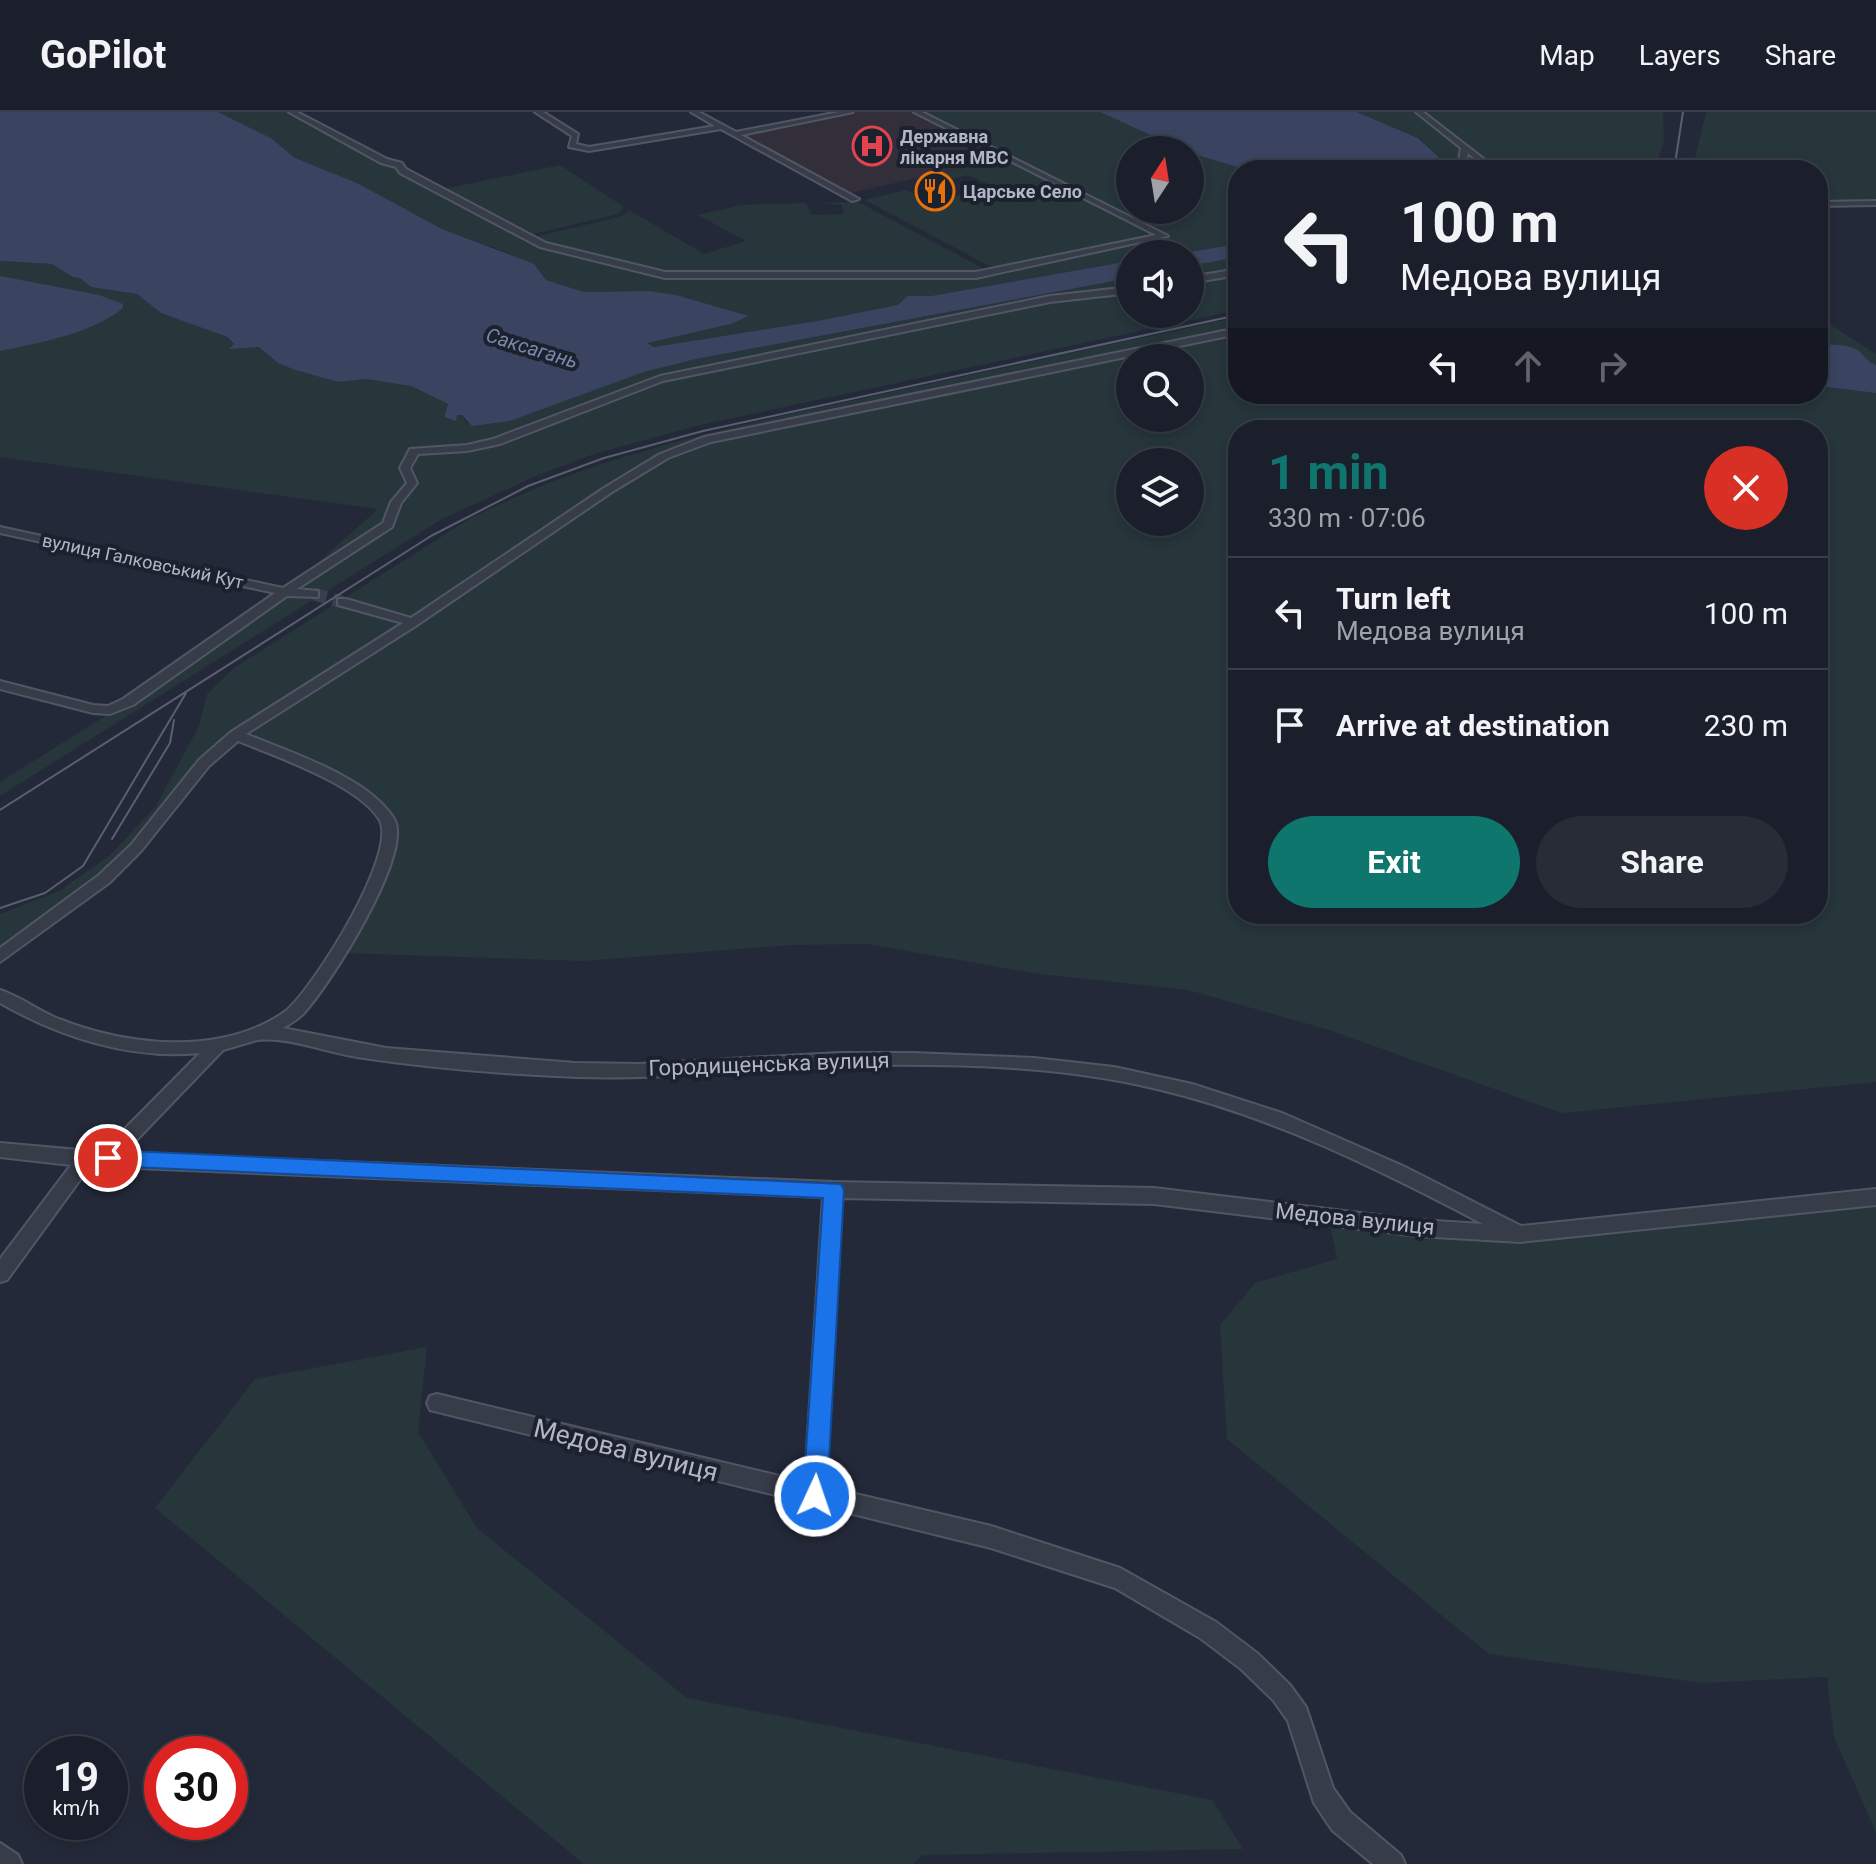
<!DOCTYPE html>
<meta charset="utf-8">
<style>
:root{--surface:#1b1f2b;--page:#282c37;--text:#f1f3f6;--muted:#a0a2a9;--line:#393d47;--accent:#0f766e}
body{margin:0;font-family:Roboto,sans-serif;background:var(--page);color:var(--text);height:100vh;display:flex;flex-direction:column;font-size:30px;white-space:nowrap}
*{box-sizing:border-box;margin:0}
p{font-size:26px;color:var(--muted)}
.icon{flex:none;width:44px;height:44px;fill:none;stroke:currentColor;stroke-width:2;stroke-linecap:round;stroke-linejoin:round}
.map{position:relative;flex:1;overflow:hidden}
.side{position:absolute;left:1228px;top:308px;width:600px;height:504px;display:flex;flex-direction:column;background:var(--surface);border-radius:32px;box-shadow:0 4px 12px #0003,0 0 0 2px var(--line)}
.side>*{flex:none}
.guide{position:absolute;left:1228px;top:48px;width:600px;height:244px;border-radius:32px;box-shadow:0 4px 12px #0003,0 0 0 2px var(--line);background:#1b1f2b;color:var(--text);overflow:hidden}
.needle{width:52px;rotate:12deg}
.tools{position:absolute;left:1116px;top:24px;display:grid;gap:16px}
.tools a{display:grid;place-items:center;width:88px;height:88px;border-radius:50%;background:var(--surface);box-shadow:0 4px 12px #0003,0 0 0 2px var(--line);font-size:40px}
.speed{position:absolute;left:24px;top:1624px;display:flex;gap:16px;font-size:40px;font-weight:700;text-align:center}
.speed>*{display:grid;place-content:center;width:104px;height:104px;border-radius:50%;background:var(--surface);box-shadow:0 4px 12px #0003,0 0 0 2px var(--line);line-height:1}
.speed small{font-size:20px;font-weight:400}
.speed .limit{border:12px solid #d22;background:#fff;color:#111}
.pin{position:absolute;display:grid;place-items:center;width:68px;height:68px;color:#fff;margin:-34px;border:4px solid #fff;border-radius:50%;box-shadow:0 2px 8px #0007}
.me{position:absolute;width:88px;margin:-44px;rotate:3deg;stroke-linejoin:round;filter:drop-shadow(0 0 6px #0008)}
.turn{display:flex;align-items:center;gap:28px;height:168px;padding:0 40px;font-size:36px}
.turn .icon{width:104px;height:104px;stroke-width:2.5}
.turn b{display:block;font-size:56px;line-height:68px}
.lanes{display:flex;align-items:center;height:76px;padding:0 40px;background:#0003;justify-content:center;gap:40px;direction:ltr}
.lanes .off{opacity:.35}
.round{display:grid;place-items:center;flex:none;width:84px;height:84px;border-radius:42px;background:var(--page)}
.head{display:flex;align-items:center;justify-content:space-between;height:136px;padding:0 40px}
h1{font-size:48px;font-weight:700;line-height:60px;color:var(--accent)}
.cta{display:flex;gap:16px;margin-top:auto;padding:16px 40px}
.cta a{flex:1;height:92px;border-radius:48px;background:var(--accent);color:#fff;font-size:32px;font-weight:700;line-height:92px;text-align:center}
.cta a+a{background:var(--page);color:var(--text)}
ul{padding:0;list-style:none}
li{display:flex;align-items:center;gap:24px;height:112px;padding:0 40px;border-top:2px solid var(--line)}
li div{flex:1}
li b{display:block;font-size:30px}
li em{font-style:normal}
header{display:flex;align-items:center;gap:48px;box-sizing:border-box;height:112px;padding:0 40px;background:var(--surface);border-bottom:2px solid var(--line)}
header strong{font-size:38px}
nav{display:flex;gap:44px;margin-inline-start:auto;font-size:28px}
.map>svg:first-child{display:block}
.medical{fill:#322f3b}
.green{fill:#26363b;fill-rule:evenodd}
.water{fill:#3a4461}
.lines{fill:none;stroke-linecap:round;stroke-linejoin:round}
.minor-tunnel{stroke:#393e4e;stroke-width:13;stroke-dasharray:13 7;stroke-linecap:butt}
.minor-casing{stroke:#525664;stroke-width:4}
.minor{fill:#373c49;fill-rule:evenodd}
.tram{stroke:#595f70;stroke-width:2}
.route{fill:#1a73e8;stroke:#114b97;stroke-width:2}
.labels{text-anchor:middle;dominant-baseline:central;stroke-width:8;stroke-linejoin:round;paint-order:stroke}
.far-poi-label{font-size:18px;font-weight:bold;fill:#b2b6c5;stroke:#1c212e;text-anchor:start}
.far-street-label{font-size:18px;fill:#b2b6c5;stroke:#1c212e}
.far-water-label{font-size:20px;font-style:italic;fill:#7c88ab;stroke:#1c212e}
.street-label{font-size:22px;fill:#b2b6c5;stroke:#1c212e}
.near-street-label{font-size:26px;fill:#b2b6c5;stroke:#1c212e}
</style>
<header>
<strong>GoPilot</strong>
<nav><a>Map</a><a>Layers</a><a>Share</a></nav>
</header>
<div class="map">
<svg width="1876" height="1752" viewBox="0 0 1876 1752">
<rect width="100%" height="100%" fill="#242939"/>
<path class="medical" d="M 858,0 L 913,0 L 1005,46 L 851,81 L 742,22 Z"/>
<path class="green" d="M 218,0 L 287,0 L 381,50 L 396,54 L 541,134 L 663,164 L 976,165 L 999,163 L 1167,125 L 1166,121 L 922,0 L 1100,0 L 1184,38 L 1130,38 L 1130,98 L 1190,98 L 1190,41 L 1248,58 L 1238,58 L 1238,132 L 1178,142 L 1130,142 L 1130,149 L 931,184 L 907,184 L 898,193 L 817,209 L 654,235 L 645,231 L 731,212 L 748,204 L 676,183 L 649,179 L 584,180 L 546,168 L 508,141 L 442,117 L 357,71 L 295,46 L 271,26 Z
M 1357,0 L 1663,0 L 1664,28 L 1655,58 L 1453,58 L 1419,26 Z
M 1706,0 L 1876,0 L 1876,91 L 1818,92 L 1818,58 L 1753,58 L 1746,54 L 1692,58 Z
M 1005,46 L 1161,124 L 999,159 L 865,88 L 906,78 L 931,89 L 997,76 L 968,63 L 943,69 L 931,63 Z
M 560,53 L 624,95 L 618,102 L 530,123 L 444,77 Z
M 858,90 L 990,160 L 667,161 L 546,132 L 534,125 L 615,106 L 624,103 L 629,98 L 704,142 L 746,129 L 698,103 L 741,93 L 806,91 L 811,103 L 844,102 L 842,93 L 820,91 Z
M 1238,145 L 1238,198 L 696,314 L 594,342 L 536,364 L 442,407 L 0,684 L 0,670 L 128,590 L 285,480 L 378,397 L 0,345 L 0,149 L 52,152 L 80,166 L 91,175 L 137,182 L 161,201 L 226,225 L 234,233 L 231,236 L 259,235 L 278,251 L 295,258 L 339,270 L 366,267 L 411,274 L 448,292 L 444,305 L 455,309 L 457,303 L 462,303 L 466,311 L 510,309 L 644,260 L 696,247 L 1130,166 L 1130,202 L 1190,202 L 1190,154 Z
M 1238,205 L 1238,282 L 1818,282 L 1818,274 L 1876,281 L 1876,970 L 1562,1001 L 1329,918 L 1188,878 L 1040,862 L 867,832 L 791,833 L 583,849 L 340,841 L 393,724 L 371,688 L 236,623 L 136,736 L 0,844 L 0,802 L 59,779 L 110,743 L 156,694 L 199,614 L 207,582 L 234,556 L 471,406 C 595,343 729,315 864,286 C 989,259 1113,232 1238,205 ZM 1130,246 L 1190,246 L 1190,306 L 1130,306 ZM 1238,318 L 1818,318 L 1818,802 L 1238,802 ZM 1130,350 L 1190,350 L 1190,410 L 1130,410 Z
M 1818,205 L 1876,242 L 1876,253 L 1844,234 L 1818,233 Z
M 1876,1092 L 1876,1720 L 1834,1625 L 1827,1565 L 1703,1571 L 1489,1542 L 1227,1327 L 1220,1213 L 1255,1171 L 1337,1147 L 1330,1113 L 1420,1123 Z
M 427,1235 L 418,1320 L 477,1416 L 687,1586 L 1212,1688 L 1243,1737 L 922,1743 L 913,1752 L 584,1752 L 155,1396 L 255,1267 Z"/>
<path class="water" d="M 0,0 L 218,0 L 271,26 L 295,46 L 357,71 L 442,117 L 534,152 L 546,168 L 584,180 L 649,179 L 676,183 L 749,204 L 731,212 L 647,231 L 654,235 L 817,209 L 898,193 L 907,184 L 931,184 L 1130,149 L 1130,166 L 696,247 L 644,260 L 510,309 L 472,314 L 462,303 L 457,303 L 456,309 L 444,305 L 448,292 L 411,274 L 366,267 L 338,270 L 295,258 L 278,251 L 259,235 L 229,237 L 234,232 L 227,225 L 161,201 L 137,182 L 91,175 L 80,166 L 73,165 L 52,152 L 0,149 Z
M 1100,0 L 1357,0 L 1418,26 L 1453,58 L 1248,58 L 1190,41 Z
M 1238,132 L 1238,145 L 1190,154 L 1190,142 L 1178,142 Z
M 0,164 L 99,183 L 123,192 L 123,196 C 91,222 39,231 0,239 Z
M 1818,233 C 1830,233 1850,231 1860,240 C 1866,246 1867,249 1876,253 L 1876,281 L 1818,274 Z"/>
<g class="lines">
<path class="minor-tunnel" d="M 314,482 L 342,490"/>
<g class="minor-casing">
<path id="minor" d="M 289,0 L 297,0 L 387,47 L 402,51 L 406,57 L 546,131 L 665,160 L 976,160 L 1156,123 L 914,0 L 922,0 L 1168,124 L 976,166 L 665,166 L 540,135 L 400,61 L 396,55 L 381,51 Z
M 535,0 L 543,0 L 578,22 L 576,32 L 589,35 L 715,14 L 691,0 L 699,0 L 736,20 L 839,0 L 853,0 L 741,23 L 859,87 L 852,89 L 721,17 L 589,39 L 569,35 L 572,24 Z
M 1416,0 L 1423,0 L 1498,58 L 1489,58 L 1468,41 L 1467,47 L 1478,58 L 1470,58 L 1459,48 L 1461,36 Z
M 1876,89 L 1876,93 L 1818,94 L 1818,90 Z
M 1238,157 L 1238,163 L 1190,171 L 1190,165 Z
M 1130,175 L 1130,181 L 1050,190 L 663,269 L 500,332 L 467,339 L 418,342 L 410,356 L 417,371 L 401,391 L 392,415 L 297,477 L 318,479 L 318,485 L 287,484 L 133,593 L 110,602 L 93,601 L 0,577 L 0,569 L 93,593 L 108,594 L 123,587 L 275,481 L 0,421 L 0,415 L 283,476 L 383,411 L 391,390 L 407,371 L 400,356 L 410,337 L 467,333 L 493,327 L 660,264 L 1050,184 Z
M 1238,216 L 1238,222 L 711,330 L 668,346 L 612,380 L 417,513 L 246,622 C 289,640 369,665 394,707 C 414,741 329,875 303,902 C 297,908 290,912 283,916 L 386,936 L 575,951 L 639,952 L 839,941 L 912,941 L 1034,946 L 1114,955 L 1192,972 L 1282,1001 L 1403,1054 L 1521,1114 L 1876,1077 L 1876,1093 L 1520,1130 L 1418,1124 L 1154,1092 L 842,1086 L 826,1375 L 991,1414 L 1120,1456 L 1216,1510 L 1257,1541 L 1290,1573 L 1306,1595 L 1333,1676 L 1350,1700 L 1401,1743 L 1405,1752 L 1373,1752 L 1332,1718 L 1314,1691 L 1288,1609 L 1274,1589 L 1241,1557 L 1200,1526 L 1115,1476 L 991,1436 L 430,1298 L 427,1291 L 430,1284 L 437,1282 L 805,1370 L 823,1085 L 90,1054 L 7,1168 L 0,1170 L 0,1147 L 71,1053 L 0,1045 L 0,1031 L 102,1040 L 200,941 C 130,948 60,925 0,891 L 0,878 C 19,884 36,897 54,905 C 105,926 167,937 221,926 C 243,922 269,912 287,898 C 314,875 400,739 379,707 C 358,673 275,644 238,629 L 209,654 L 141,739 L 109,771 L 0,850 L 0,836 L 99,763 L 131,733 L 199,648 L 231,620 L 403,511 L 338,493 L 338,487 L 346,487 L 411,506 L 604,376 L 660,342 L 704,325 ZM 257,928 C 291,925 324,940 357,945 C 429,956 504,962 577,965 C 674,968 770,955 867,953 C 963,952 1063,954 1157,977 C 1272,1004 1378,1057 1483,1112 L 1418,1108 L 1154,1076 L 833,1070 L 124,1041 L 223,938 Z
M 0,1731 L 18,1743 L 22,1752 L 0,1752 Z"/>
</g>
<use href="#minor" class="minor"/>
<path class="tram" d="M 1674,58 L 1683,0
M 0,698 L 431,424 L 528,374 L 604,346 L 703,319 L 1238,203
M 112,727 L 170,631 L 174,608
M 0,796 L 45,781 L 83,754 L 186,581"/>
</g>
<path class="route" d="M 108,1038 L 841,1072 L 844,1078 L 827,1384 L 824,1393 L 815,1396 L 807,1393 L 803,1384 L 823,1086 L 108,1054 L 101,1052 L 98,1046 L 101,1040 Z"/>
<defs>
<g id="hospital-ring" transform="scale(2)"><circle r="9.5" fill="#1c212e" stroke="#e0444e" stroke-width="1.5"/><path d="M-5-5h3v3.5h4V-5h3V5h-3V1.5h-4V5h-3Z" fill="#e0444e"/></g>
<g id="restaurant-ring" transform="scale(2)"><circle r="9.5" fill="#1c212e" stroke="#e8710a" stroke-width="1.5"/><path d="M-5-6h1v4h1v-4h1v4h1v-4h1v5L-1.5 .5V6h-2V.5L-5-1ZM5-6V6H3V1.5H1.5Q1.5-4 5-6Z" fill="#e8710a"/></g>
</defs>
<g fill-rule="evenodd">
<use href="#hospital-ring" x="872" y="34"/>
<use href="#restaurant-ring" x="935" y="79"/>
</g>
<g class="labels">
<g class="far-poi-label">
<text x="900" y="24">Державна<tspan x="900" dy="21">лікарня МВС</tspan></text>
<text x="963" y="79">Царське Село</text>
</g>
<g class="far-street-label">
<text transform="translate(143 449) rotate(12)">вулиця Галковський Кут</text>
</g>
<g class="far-water-label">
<text transform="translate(532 236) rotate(17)">Саксагань</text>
</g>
<g class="street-label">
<text transform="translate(769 952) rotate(-2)">Городищенська вулиця</text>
<text transform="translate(1355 1107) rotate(6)">Медова вулиця</text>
</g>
<g class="near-street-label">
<text transform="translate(626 1338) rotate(14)">Медова вулиця</text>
</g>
</g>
</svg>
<div class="tools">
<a><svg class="needle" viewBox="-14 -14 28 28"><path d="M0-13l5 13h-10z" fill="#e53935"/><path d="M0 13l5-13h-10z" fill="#a0a2a9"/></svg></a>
<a><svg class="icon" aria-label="sound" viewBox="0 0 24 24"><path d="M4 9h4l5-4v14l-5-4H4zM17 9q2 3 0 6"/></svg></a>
<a><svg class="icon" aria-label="search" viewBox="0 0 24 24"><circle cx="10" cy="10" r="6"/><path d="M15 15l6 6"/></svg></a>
<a><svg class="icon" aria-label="layers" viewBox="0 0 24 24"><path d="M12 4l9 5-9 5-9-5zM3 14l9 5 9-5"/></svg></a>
</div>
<div class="speed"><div>19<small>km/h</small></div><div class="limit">30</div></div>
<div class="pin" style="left:108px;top:1046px;background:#d93025"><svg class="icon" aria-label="arrive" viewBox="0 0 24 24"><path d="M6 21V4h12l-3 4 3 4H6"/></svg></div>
<svg class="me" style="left:815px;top:1384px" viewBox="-20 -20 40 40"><circle r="17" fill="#1a73e8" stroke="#fff" stroke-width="3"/><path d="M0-11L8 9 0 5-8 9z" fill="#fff"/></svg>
<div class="guide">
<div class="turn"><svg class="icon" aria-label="left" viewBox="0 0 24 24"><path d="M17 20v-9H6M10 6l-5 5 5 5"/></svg><div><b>100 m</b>Медова вулиця</div></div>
<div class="lanes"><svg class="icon" aria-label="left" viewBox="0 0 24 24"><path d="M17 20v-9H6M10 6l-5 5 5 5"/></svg><svg class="icon off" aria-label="ahead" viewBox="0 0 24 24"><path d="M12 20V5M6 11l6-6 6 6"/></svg><svg class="icon off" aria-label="right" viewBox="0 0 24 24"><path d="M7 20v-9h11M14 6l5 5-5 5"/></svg></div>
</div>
<section class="side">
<div class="head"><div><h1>1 min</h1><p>330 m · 07:06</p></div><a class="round" style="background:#d93025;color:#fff"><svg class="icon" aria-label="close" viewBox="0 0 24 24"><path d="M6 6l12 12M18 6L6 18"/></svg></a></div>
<ul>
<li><svg class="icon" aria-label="left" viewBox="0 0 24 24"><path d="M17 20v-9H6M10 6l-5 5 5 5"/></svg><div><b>Turn left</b><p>Медова вулиця</p></div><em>100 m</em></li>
<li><svg class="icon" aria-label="arrive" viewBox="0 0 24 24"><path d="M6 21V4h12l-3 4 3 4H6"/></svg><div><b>Arrive at destination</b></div><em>230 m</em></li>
</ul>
<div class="cta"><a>Exit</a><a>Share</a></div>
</section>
</div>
